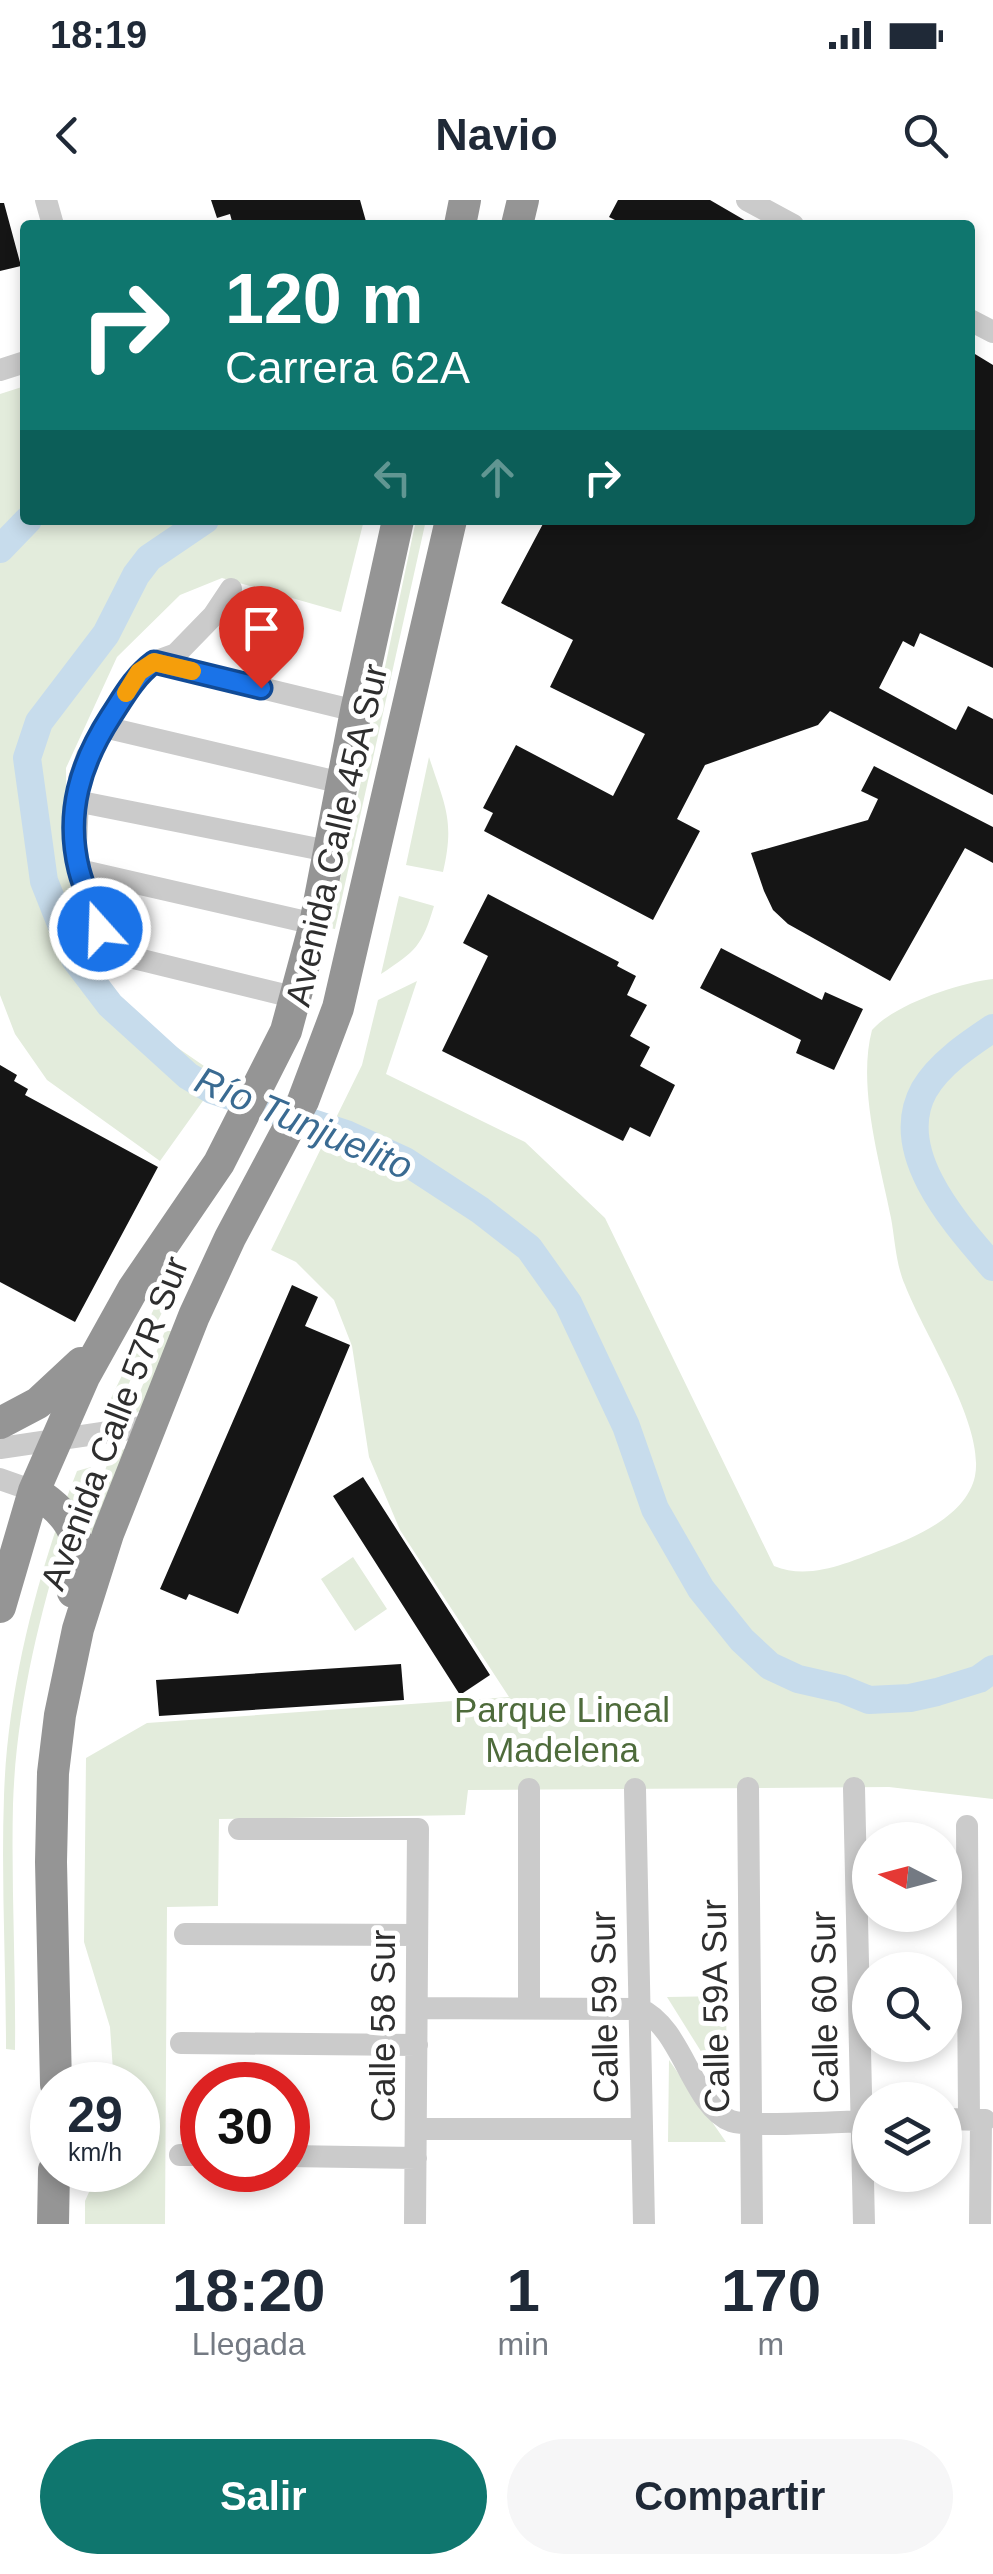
<!DOCTYPE html>
<html lang="es">
<meta charset="utf-8">
<style>
:root{--surface:#fff;--page:#f6f6f7;--text:#1f2937;--muted:#747a83;--accent:#0f766e}
body{margin:0;font-family:Arial,sans-serif;background:var(--page);color:var(--text);height:100vh;display:flex;flex-direction:column;font-size:38px;white-space:nowrap}
*{box-sizing:border-box;margin:0}
p{font-size:32px;color:var(--muted)}
.icon{flex:none;width:55px;height:55px;fill:none;stroke:currentColor;stroke-width:2;stroke-linecap:round;stroke-linejoin:round}
.map{position:relative;height:2024px;overflow:hidden}
.details{display:flex;flex-direction:column;background:var(--surface);flex:1}
.details>*{flex:none}
.top-card{position:absolute;left:20px;top:20px;width:955px;height:305px;border-radius:10px;box-shadow:0 5px 15px #0003;background:#0f766e;color:#fff;overflow:hidden}
.needle{width:65px;rotate:276deg}
.buttons{position:absolute;left:852px;top:1622px;display:grid;gap:20px}
.buttons a{display:grid;place-items:center;width:110px;height:110px;border-radius:50%;background:var(--surface);box-shadow:0 5px 15px #0003;font-size:50px}
.speed{position:absolute;left:30px;top:1862px;display:flex;gap:20px;font-size:50px;font-weight:700;text-align:center}
.speed>*{display:grid;place-content:center;width:130px;height:130px;border-radius:50%;background:var(--surface);box-shadow:0 5px 15px #0003;line-height:1}
.speed small{font-size:25px;font-weight:400}
.speed .limit{border:15px solid #d22;background:#fff;color:#111}
.pin{position:absolute;display:grid;place-items:center;width:85px;height:85px;color:#fff;margin:-102px -42px;border-radius:50% 50% 50% 0;rotate:-45deg;box-shadow:0 0 10px #0007}
.pin .icon{rotate:45deg}
.me{position:absolute;width:110px;margin:-55px;rotate:340deg;stroke-linejoin:round;filter:drop-shadow(0 0 8px #0008)}
.turn{display:flex;align-items:center;gap:35px;height:210px;padding:0 40px;font-size:45px}
.turn .icon{width:130px;height:130px;stroke-width:2.5}
.turn b{display:block;font-size:70px;line-height:85px}
.lanes{display:flex;align-items:center;height:95px;padding:0 40px;background:#0003;justify-content:center;gap:50px;direction:ltr}
.lanes .off{opacity:.35}
.eta{display:flex;justify-content:space-evenly;align-items:center;height:170px;text-align:center}
.eta b{font-size:60px;font-weight:700;line-height:70px}
.cta{display:flex;gap:20px;margin-top:auto;padding:20px 40px}
.cta a{flex:1;height:115px;border-radius:60px;background:var(--accent);color:#fff;font-size:40px;font-weight:700;line-height:115px;text-align:center}
.cta a+a{background:var(--page);color:var(--text)}
.status{display:flex;justify-content:space-between;align-items:center;height:70px;padding:0 50px;background:var(--surface);direction:ltr}
.status svg{height:28px;fill:currentColor}
header{display:flex;justify-content:space-between;align-items:center;height:130px;padding:0 40px;background:var(--surface);font-size:45px;font-weight:700}
.map>svg:first-child{display:block}
.green{fill:#e3ecdc}
.lines{fill:none;stroke-linecap:round;stroke-linejoin:round}
.river{stroke:#c7dcec;stroke-width:28}
.building{fill:#151515}
.minor{stroke:#cbcbcb;stroke-width:22}
.highway{stroke:#959595;stroke-width:32}
.route-casing{stroke:#114b97;stroke-width:25}
.route{stroke:#1a73e8;stroke-width:18}
.slow{stroke:#f59e0b;stroke-width:18}
.labels{text-anchor:middle;dominant-baseline:central;stroke-width:10;stroke-linejoin:round;paint-order:stroke}
.street-label{font-size:35px;fill:#2e2e2e;stroke:#fff}
.park-label{font-size:35px;fill:#4e6b3b;stroke:#fff}
.water-label{font-size:38px;font-style:italic;fill:#3a6b92;stroke:#fff}
</style>
<div class="status"><b>18:19</b><svg viewBox="0 0 49 12"><path d="M0 12V9h3v3zM5 12V6h3v6zM10 12V3h3v9zM15 12V0h3v12zM26 1h20v11H26zM47 4h2v5h-2z"/></svg></div>
<header><svg class="icon" aria-label="back" viewBox="0 0 24 24"><path d="M15 5l-7 7 7 7"/></svg>Navio<svg class="icon" aria-label="search" viewBox="0 0 24 24"><circle cx="10" cy="10" r="6"/><path d="M15 15l6 6"/></svg></header>
<div class="map">
<svg width="993" height="2024" viewBox="0 0 993 2024">
<rect width="100%" height="100%" fill="#fff"/>
<path class="green" d="M 25,186 L 25,320 L 364,320 L 341,412 L 222,378 L 180,395 L 117,457 L 66,568 L 67,664 L 95,763 L 122,800 L 162,837 L 220,877 L 160,961 L 47,880 L 15,834 L 0,795 L 0,194 Z
M 416,320 L 426,320 L 335,729 L 330,728 Z
M 429,557 C 445,606 455,620 443,672 L 406,665 Z
M 399,696 L 434,706 C 422,746 416,751 381,774 Z
M 993,779 L 993,1599 L 889,1587 L 468,1590 L 465,1615 L 219,1619 L 218,1706 L 167,1707 L 165,2024 L 85,2024 L 85,2001 L 99,1970 L 138,1970 L 138,1885 L 114,1885 L 110,1827 L 84,1742 L 86,1558 L 147,1523 L 509,1497 L 400,1330 L 369,1257 L 352,1146 L 334,1100 L 296,1062 L 271,1050 L 362,865 L 378,800 L 417,781 L 386,874 L 525,942 L 605,1018 L 774,1366 C 810,1381 849,1362 884,1349 C 916,1337 967,1315 975,1276 C 985,1225 924,1135 905,1085 C 896,1065 895,1040 891,1018 C 880,963 857,886 872,830 C 895,804 959,783 993,779 Z
M 162,1092 L 172,1094 L 148,1139 L 116,1214 L 102,1217 Z
M 165,1131 L 179,1131 L 146,1208 L 130,1216 Z
M 131,1246 L 85,1362 L 82,1329 L 111,1255 Z
M 91,1267 L 76,1305 L 67,1297 L 77,1271 Z
M 57,1326 L 65,1333 C 38,1420 16,1512 13,1604 C 11,1686 16,1768 15,1850 L 6,1849 C 6,1765 1,1680 4,1596 C 7,1504 28,1413 57,1326 Z
M 353,1357 L 387,1409 L 355,1431 L 321,1379 Z
M 726,1796 L 727,1893 L 667,1797 Z
M 669,1860 L 726,1942 L 668,1942 Z"/>
<g class="lines">
<path class="river" d="M 205,320 L 149,358 L 136,375 L 106,434 L 39,522 L 27,558 L 44,681 L 75,759 L 110,805 L 188,876 L 212,890 L 346,934 L 405,961 L 480,1010 L 529,1048 L 568,1103 L 626,1226 L 655,1309 L 701,1389 L 742,1440 L 770,1466 L 798,1479 L 842,1489 L 869,1500 L 910,1498 L 937,1492 L 979,1479 L 993,1469
M 0,349 L 28,320
M 993,828 C 969,844 939,864 924,890 C 890,952 956,1024 993,1067"/>
</g>
<path class="building" d="M 211,0 L 360,0 L 367,25 L 233,25 L 230,14 L 217,18 Z
M 618,0 L 710,0 L 753,25 L 613,25 L 615,20 L 609,17 Z
M 0,3 L 4,3 L 21,66 L 0,71 Z
M 970,151 L 993,165 L 993,468 L 920,433 L 914,447 L 903,441 L 879,488 L 956,530 L 968,506 L 993,519 L 993,595 L 830,511 L 818,525 L 705,565 L 677,619 L 700,631 L 653,720 L 484,631 L 493,613 L 483,608 L 516,545 L 613,596 L 645,534 L 550,487 L 573,440 L 501,403 L 545,320 L 970,320 Z
M 874,566 L 993,627 L 993,663 L 965,648 L 890,781 L 788,724 L 773,710 L 764,691 L 751,653 L 868,620 L 878,599 L 861,591 Z
M 488,694 L 619,762 L 617,766 L 636,776 L 627,795 L 647,805 L 630,836 L 650,847 L 640,866 L 675,885 L 650,937 L 630,927 L 623,941 L 442,851 L 488,756 L 463,743 Z
M 721,748 L 822,800 L 825,792 L 863,809 L 834,870 L 796,853 L 801,840 L 700,788 Z
M 0,865 L 17,875 L 14,881 L 28,889 L 25,895 L 158,967 L 75,1122 L 0,1082 Z
M 292,1085 L 318,1097 L 305,1126 L 350,1145 L 238,1414 L 189,1394 L 186,1400 L 160,1389 Z
M 363,1277 L 490,1475 L 460,1495 L 333,1296 Z
M 401,1464 L 404,1500 L 159,1516 L 156,1480 Z"/>
<g class="lines">
<path class="minor" d="M 46,0 L 53,25
M 747,0 L 793,25
M 970,120 L 993,132
M 0,170 L 25,162
M 231,389 L 213,416 L 176,454 L 154,462 L 139,473 L 87,556 L 79,579 L 76,644 L 79,670 L 100,729 L 101,750 L 297,798
M 154,462 L 356,511
M 104,527 L 342,583
M 76,601 L 328,651
M 79,670 L 315,724
M 0,1248 L 149,1226
M 0,1279 L 34,1291
M 748,1588 L 752,2024
M 854,1588 L 864,2024
M 635,1589 L 644,2024
M 967,1626 L 969,1919
M 239,1629 L 418,1629 L 415,2024
M 185,1734 L 417,1735
M 529,1807 L 529,1589
M 417,1808 L 640,1809 C 682,1827 693,1907 731,1921 C 752,1928 842,1921 870,1921
M 181,1843 L 417,1845
M 945,1919 L 985,1920
M 416,1929 L 642,1929
M 180,1955 L 202,1955
M 288,1956 L 416,1958
M 980,2024 L 981,1920"/>
<path class="highway" d="M 460,25 L 465,0
M 517,25 L 523,0
M 0,1223 L 38,1203 L 81,1163
M 34,1291 C 78,1319 84,1343 73,1392
M 0,1407 L 34,1291 L 84,1177 L 133,1089 L 219,963 L 286,831 L 315,724 L 356,511 L 398,320
M 56,1885 L 51,1662 L 53,1573 L 60,1515 L 78,1429 L 108,1334 L 194,1116 L 230,1038 L 303,901 L 338,808 L 451,320
M 53,2024 L 54,1970"/>
</g>
<g class="lines">
<g class="route-casing">
<path id="route" d="M 100,729 C 94,709 84,690 79,670 C 65,613 80,564 111,516 C 124,496 135,476 154,462 L 261,488"/>
</g>
<use href="#route" class="route"/>
<path class="slow" d="M 126,493 L 139,472 L 154,462 L 192,471"/>
</g>
<g class="labels">
<g class="street-label">
<text transform="translate(336 635) rotate(-77)">Avenida Calle 45A Sur</text>
<text transform="translate(114 1223) rotate(-69)">Avenida Calle 57R Sur</text>
<text transform="translate(715 1806) rotate(-91)">Calle 59A Sur</text>
<text transform="translate(604 1807) rotate(-91)">Calle 59 Sur</text>
<text transform="translate(824 1807) rotate(-91)">Calle 60 Sur</text>
<text transform="translate(382 1826) rotate(-90)">Calle 58 Sur</text>
</g>
<g class="park-label">
<text x="562" y="1509">Parque Lineal<tspan x="562" dy="40">Madelena</tspan></text>
</g>
<g class="water-label">
<text transform="translate(304 923) rotate(23)">Río Tunjuelito</text>
</g>
</g>
</svg>
<div class="buttons">
<a><svg class="needle" viewBox="-14 -14 28 28"><path d="M0-13l5 13h-10z" fill="#e53935"/><path d="M0 13l5-13h-10z" fill="#747a83"/></svg></a>
<a><svg class="icon" aria-label="search" viewBox="0 0 24 24"><circle cx="10" cy="10" r="6"/><path d="M15 15l6 6"/></svg></a>
<a><svg class="icon" aria-label="layers" viewBox="0 0 24 24"><path d="M12 4l9 5-9 5-9-5zM3 14l9 5 9-5"/></svg></a>
</div>
<div class="speed"><div>29<small>km/h</small></div><div class="limit">30</div></div>
<div class="pin" style="left:261px;top:488px;background:#d93025"><svg class="icon" aria-label="arrive" viewBox="0 0 24 24"><path d="M6 21V4h12l-3 4 3 4H6"/></svg></div>
<svg class="me" style="left:100px;top:729px" viewBox="-20 -20 40 40"><circle r="17" fill="#1a73e8" stroke="#fff" stroke-width="3"/><path d="M0-11L8 9 0 5-8 9z" fill="#fff"/></svg>
<div class="top-card">
<div class="turn"><svg class="icon" aria-label="right" viewBox="0 0 24 24"><path d="M7 20v-9h11M14 6l5 5-5 5"/></svg><div><b>120 m</b>Carrera 62A</div></div>
<div class="lanes"><svg class="icon off" aria-label="left" viewBox="0 0 24 24"><path d="M17 20v-9H6M10 6l-5 5 5 5"/></svg><svg class="icon off" aria-label="ahead" viewBox="0 0 24 24"><path d="M12 20V5M6 11l6-6 6 6"/></svg><svg class="icon" aria-label="right" viewBox="0 0 24 24"><path d="M7 20v-9h11M14 6l5 5-5 5"/></svg></div>
</div>
</div>
<section class="details">
<div class="eta">
<div><b>18:20</b><p>Llegada</p></div>
<div><b>1</b><p>min</p></div>
<div><b>170</b><p>m</p></div>
</div>
<div class="cta"><a>Salir</a><a>Compartir</a></div>
</section>
